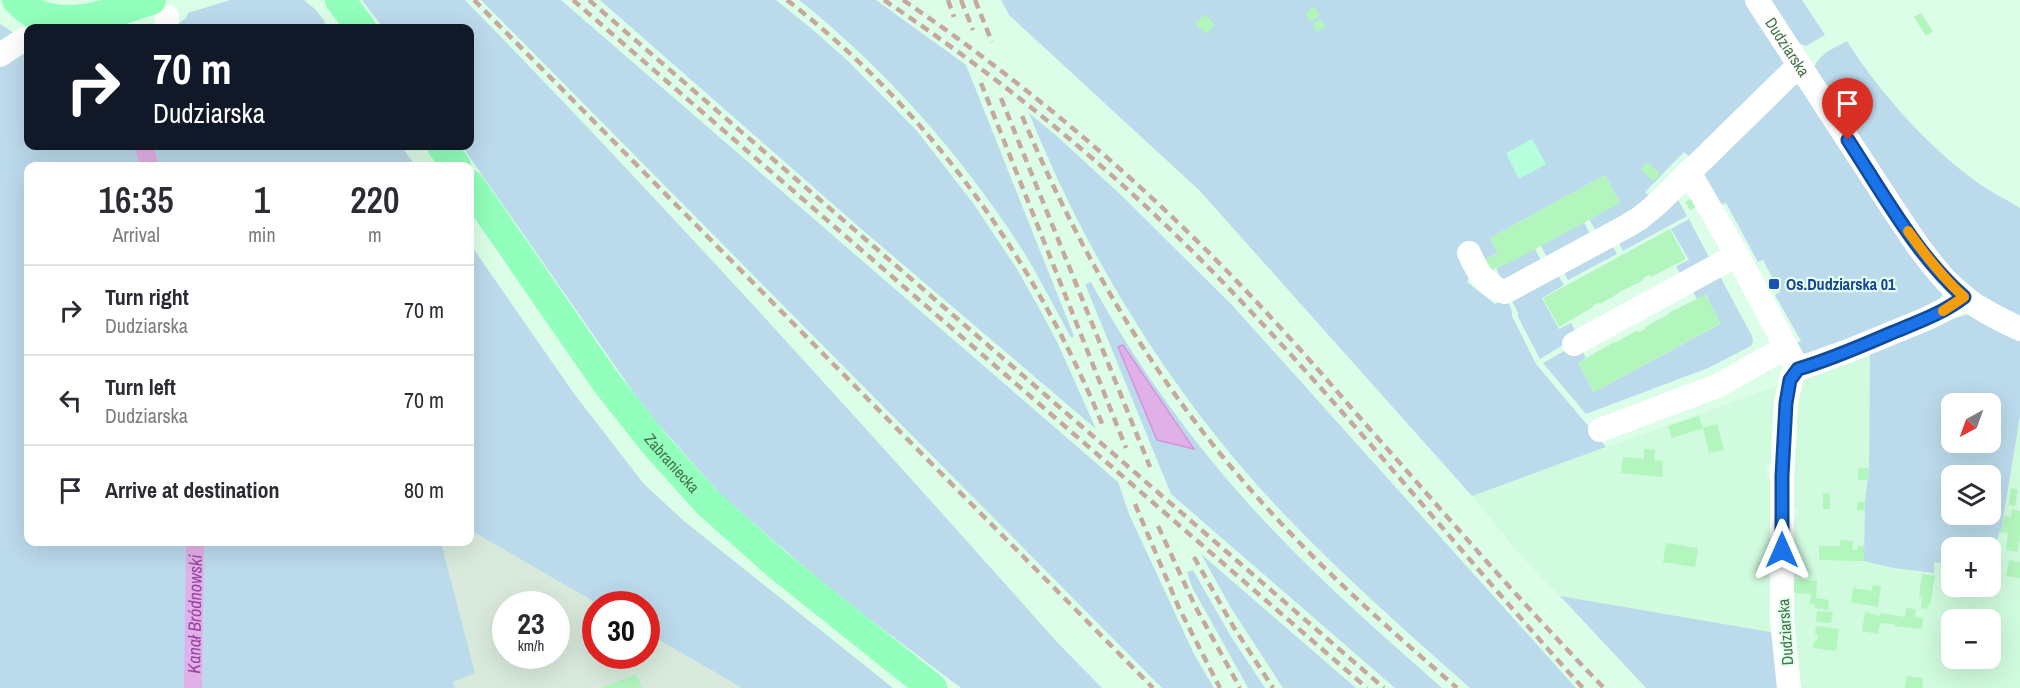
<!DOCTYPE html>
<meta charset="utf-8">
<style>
:root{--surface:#fff;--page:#f7f7f7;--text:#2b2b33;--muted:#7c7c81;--line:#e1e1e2}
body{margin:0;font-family:"Archivo Narrow",sans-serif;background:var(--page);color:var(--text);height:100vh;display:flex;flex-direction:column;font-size:22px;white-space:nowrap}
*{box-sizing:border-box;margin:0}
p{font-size:20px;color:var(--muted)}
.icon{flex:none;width:33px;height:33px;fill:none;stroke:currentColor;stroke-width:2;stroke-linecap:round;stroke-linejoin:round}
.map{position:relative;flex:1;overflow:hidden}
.drawer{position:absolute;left:24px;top:162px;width:450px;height:384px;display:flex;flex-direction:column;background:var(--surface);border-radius:12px;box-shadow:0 6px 24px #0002}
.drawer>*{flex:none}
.hud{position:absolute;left:24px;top:24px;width:450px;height:126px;border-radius:12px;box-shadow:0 6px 24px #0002;background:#111827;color:#fff;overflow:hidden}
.needle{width:39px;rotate:221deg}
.fabs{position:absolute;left:1941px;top:393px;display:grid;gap:12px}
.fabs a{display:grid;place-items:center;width:60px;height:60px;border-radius:12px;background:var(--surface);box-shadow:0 6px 24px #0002;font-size:30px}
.speed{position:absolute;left:492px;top:591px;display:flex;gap:12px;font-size:30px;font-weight:700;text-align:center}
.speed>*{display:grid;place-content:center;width:78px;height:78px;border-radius:50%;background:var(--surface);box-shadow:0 6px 24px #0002;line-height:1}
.speed small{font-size:15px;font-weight:400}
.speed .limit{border:9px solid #d22;background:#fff;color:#111}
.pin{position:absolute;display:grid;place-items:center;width:51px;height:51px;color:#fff;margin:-62px -26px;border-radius:50% 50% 50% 0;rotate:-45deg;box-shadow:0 0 6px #0007}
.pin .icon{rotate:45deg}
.me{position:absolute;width:66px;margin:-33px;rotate:0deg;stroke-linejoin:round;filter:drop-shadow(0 0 4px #0008)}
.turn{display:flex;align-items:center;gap:21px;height:126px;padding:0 30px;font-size:27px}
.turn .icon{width:78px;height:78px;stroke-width:2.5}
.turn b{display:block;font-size:42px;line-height:51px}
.eta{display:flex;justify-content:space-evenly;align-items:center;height:102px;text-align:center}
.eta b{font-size:36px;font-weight:600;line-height:42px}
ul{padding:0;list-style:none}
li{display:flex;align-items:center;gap:18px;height:90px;padding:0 30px;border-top:2px solid var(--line)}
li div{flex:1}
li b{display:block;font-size:22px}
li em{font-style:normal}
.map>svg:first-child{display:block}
.residential{fill:#d0fbde;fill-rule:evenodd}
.industrial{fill:#d9eadd;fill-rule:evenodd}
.green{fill:#bbdaeb;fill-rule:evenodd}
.sand{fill:#b5ffdd}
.water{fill:#e2b0e8;stroke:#d496da;stroke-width:1.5}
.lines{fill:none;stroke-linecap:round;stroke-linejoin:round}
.canal{stroke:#e2b0e8;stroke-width:18}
.building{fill:#b2f5bd}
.minor{stroke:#fff;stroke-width:24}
.major{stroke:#92ffbc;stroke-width:30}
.rail{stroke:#c6a89c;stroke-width:4.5;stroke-dasharray:9 6;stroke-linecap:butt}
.route-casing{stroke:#114b97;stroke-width:15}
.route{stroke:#1a73e8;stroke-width:10}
.slow{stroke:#f59e0b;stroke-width:10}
.transit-dot{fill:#1a4fb4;stroke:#e4ffee;stroke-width:2}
.labels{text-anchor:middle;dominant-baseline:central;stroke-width:4.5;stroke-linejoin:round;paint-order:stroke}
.street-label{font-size:16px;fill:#44744a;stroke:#e4ffee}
.transit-label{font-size:16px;font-weight:bold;fill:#164399;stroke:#e4ffee;text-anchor:start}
.water-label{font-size:18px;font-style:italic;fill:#98449f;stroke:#e4ffee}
</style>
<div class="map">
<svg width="2020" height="688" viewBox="0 0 2020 688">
<rect width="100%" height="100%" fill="#dcfee9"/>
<path class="residential" d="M 1870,350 L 1869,468 L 1865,502 L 1864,561 L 1934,573 L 1934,562 L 1951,565 L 1952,586 L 1990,586 L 1991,572 L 1999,532 L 2002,531 L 2020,416 L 2020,688 L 1794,688 L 1789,521 L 1798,512 L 1790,497 L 1800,381 ZM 1952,620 L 1990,620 L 1990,658 L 1952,658 Z
M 1783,384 L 1777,461 L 1766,466 L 1767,478 L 1778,485 L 1776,633 L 1560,596 L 1518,553 L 1472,496 Z"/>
<path class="industrial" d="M 470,530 L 598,604 L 596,604 L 596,656 L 646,656 L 647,633 L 742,688 L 455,688 L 453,682 L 475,673 L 441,542 L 470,542 ZM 506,604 L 556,604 L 556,656 L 506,656 Z"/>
<path class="green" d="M 230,0 L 304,0 L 316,10 L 325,22 L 324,28 L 173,28 L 186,18 L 188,13 Z
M 362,0 L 465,0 C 668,208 863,424 1056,641 L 1102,688 L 961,688 L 831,590 L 721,495 L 645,409 L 462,146 L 470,146 L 470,28 L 383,28 Z
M 481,0 L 561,0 L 1118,482 L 1129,514 L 1194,654 L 1214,688 L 1162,688 Z
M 600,0 L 776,0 L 813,30 L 847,60 L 917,131 L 973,203 L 1017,269 L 1039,308 L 1058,344 L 1096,429 L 859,227 Z
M 799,0 L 876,0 L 966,65 L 1074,336 L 1071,338 C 1056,310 1041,281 1025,254 C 965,159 887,70 799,0 Z
M 1001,0 L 1745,0 L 1784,60 L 1784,66 L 1691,158 L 1684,152 L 1645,192 L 1651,198 L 1599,236 L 1589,219 L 1620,203 L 1605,175 L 1490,238 L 1498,253 C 1484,260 1472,268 1467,282 L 1495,304 L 1507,298 L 1512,311 L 1512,316 L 1536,364 L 1606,447 L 1472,496 L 1200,191 L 1009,15 Z
M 1769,0 L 1802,0 L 1825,35 L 1806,46 L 1794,42 Z
M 0,24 L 28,42 L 28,146 L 401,146 L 416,166 L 28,166 L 28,542 L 441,542 L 475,673 L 453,682 L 455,688 L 0,688 Z
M 1847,41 C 1878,91 1929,148 1977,182 C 1990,192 2006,199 2020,208 L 2020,316 L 1983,297 L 1952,270 L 1907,213 L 1814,68 C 1819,54 1834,48 1847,41 Z
M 1795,84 L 1802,87 L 1943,294 L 1937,303 L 1809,356 L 1800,354 L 1795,344 L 1801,341 L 1775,295 L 1780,292 L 1763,260 L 1758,262 L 1726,203 L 1716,206 L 1700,177 Z
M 1029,113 L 1059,138 L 1121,195 L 1232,305 L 1576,688 L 1470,688 C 1407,632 1343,576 1284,514 C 1176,401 1087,258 1029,113 Z
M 1676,196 L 1687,216 L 1623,251 L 1617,238 Z
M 1689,219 L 1712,263 L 1683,279 L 1676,266 L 1689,260 L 1671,229 Z
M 1584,222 L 1593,240 L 1550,263 L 1541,246 Z
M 1610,242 L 1617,254 L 1568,280 L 1562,269 Z
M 470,244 L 575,395 L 644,484 L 684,521 L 893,688 L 742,688 L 647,633 L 646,604 L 598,604 L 470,530 Z
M 1535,249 L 1543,264 L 1511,283 L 1501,278 L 1496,268 Z
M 1717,271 L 1752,336 L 1753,342 L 1751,346 L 1708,368 L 1586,414 L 1543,363 L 1575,345 L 1579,345 L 1586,358 L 1578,363 L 1594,392 L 1720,324 L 1706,295 L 1697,299 L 1689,285 Z
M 1556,272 L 1564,285 L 1542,298 L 1559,329 L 1571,323 L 1578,336 L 1540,359 L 1518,317 L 1518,313 L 1510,297 Z
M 1091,282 C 1125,345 1166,405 1211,460 C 1279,544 1361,617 1442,688 L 1395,688 L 1171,494 L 1085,284 Z
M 1969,314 L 2020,336 L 2020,416 L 2001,532 L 1999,532 L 1991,572 L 1990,548 L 1952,548 L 1951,565 L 1934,562 L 1934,573 L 1894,568 L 1864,561 L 1865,502 L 1869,468 L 1870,350 L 1904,333 ZM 1952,404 L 1990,404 L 1990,442 L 1952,442 ZM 1952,476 L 1990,476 L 1990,514 L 1952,514 Z
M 1201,554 L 1356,688 L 1283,688 L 1231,608 Z
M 1193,570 L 1230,635 L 1265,688 L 1248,688 L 1246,684 L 1192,587 L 1187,572 Z
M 1560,596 L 1776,633 L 1780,688 L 1646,688 Z"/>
<path class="sand" d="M 1532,139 L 1546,164 L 1519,179 L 1506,153 Z"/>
<path class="water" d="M 1123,345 L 1194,449 L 1157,440 L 1118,347 Z"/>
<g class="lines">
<g class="canal">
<path d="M 143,146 L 150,166"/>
<path id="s1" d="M 193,688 L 195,542"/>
</g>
</g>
<path class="building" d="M 1313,6 L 1320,14 L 1312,22 L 1305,15 Z
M 1921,13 L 1933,31 L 1926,36 L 1914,17 Z
M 1205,14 L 1215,25 L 1206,34 L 1195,23 Z
M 1320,19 L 1326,26 L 1317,32 L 1312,25 Z
M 1648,162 L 1660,174 L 1653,181 L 1640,169 Z
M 1605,175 L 1620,203 L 1504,266 L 1504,264 L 1490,271 L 1484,260 L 1498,253 L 1490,238 Z
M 1694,197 L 1699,206 L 1690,210 L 1685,202 Z
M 1670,229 L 1686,259 L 1651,277 L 1649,275 L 1643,278 L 1644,280 L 1619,292 L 1619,293 L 1600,304 L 1599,302 L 1596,304 L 1593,305 L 1593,307 L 1559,327 L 1543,298 Z
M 1705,295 L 1721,323 L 1594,392 L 1578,363 L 1614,342 L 1615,343 L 1638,330 L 1639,332 L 1646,329 L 1645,327 L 1669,314 L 1668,313 Z
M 1699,416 L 1703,428 L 1672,438 L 1668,426 Z
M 1717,424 L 1724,450 L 1709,453 L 1703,428 Z
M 1644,449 L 1655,450 L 1654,460 L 1663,461 L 1662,477 L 1621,473 L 1623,457 L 1644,459 Z
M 1858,468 L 1869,468 L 1868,480 L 1858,480 Z
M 2011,488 L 2018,490 L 2015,506 L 2009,505 Z
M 1823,493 L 1830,494 L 1830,509 L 1823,509 Z
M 1857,502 L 1865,502 L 1865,510 L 1857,510 Z
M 2012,509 L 2020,511 L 2020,539 L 2018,552 L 2006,550 L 2008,533 L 2001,532 L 2004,516 L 2011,517 Z
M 1840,540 L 1853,541 L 1852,550 L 1857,550 L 1858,546 L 1864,546 L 1864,561 L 1819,560 L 1819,546 L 1840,546 Z
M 1666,543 L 1698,548 L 1695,567 L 1663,562 Z
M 2009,560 L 2020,562 L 2020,578 L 2006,576 Z
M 1922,574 L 1935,576 L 1930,605 L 1928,605 L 1927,609 L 1921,608 L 1922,597 L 1919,597 Z
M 1794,579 L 1817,581 L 1816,598 L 1829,600 L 1828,610 L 1815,608 L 1815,604 L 1810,604 L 1811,594 L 1793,593 Z
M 1873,585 L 1881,586 L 1878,607 L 1851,602 L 1853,588 L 1872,591 Z
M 1906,608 L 1916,609 L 1915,617 L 1923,618 L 1922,629 L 1894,626 L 1895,624 L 1880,623 L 1878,634 L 1862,631 L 1865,612 L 1880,616 L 1880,613 L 1905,617 Z
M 1817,611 L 1833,612 L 1831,623 L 1816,622 Z
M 1816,626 L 1839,629 L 1836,651 L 1813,648 L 1814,641 L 1817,641 L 1818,634 L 1815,634 Z
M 636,674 L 642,688 L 601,688 Z
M 1907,676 L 1923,678 L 1922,688 L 1905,688 Z"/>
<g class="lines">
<g class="minor">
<path id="s2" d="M 1757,0 C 1795,58 1833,117 1871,175 C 1897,214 1921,256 1954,289 C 1973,306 1997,318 2020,329"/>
<path d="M 166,28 L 167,17"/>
<path d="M 0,55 L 23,40 L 28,42"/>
<path d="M 1689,172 L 1737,255 L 1798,369"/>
<path d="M 1469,253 C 1477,271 1485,286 1505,292 L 1627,226 L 1640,218 L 1657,204 L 1799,65"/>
<path d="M 1574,344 L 1737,255"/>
<path d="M 1600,430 L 1717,386 L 1785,348"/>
<path d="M 1789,688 L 1782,620 L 1782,476 L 1786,403 L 1792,376 L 1798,369 L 1848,351 L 1926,319 L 1954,305 L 1964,297"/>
</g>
<g class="major">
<path d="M 17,0 C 21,4 26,9 31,12 C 71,31 113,12 151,0"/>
<path d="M 340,0 L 361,28"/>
<path d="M 442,146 L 456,166"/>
<path id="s3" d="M 470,185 L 606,382 L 655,444 L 708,503 L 779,566 L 932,688"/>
</g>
<path class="rail" d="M 474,0 L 1153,688
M 573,0 L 1367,688
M 589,0 L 1384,688
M 787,0 C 930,111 1035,260 1103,426
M 884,0 C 991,72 1092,152 1184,243 C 1326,383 1449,541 1583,688
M 903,0 C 1019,79 1127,169 1225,269 C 1275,320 1322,374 1368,427 C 1446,515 1522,604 1604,688
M 948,0 L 954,17
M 961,0 L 973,30
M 975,0 L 992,42
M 981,83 L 1126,448
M 1001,98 L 1150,467
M 1022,116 C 1087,269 1164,398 1278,520 C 1333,580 1395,634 1457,688
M 1135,504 L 1179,608 L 1220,688
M 1158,526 L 1195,606 L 1240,688
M 1194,557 L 1233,626 L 1273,688"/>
</g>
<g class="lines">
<g class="route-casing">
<path id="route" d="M 1782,550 L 1782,476 L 1786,403 L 1790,380 L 1798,369 C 1829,360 1859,347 1889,334 C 1915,323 1942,314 1964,297 C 1917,256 1882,192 1848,140"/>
</g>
<use href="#route" class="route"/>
<path class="slow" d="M 1908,231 C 1925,255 1943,278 1964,297 L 1943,311"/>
</g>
<rect class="transit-dot" x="1768" y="278" width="12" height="12" rx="3"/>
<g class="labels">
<g class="street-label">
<text stroke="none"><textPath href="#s2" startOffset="56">Dudziarska</textPath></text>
<text stroke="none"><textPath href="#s3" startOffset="344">Zabraniecka</textPath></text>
<text transform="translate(1785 632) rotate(-94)">Dudziarska</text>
</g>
<g class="transit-label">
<text x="1786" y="284">Os.Dudziarska 01</text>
</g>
<g class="water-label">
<text stroke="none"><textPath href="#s1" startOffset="74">Kanał Bródnowski</textPath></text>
</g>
</g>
</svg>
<div class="fabs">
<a><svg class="needle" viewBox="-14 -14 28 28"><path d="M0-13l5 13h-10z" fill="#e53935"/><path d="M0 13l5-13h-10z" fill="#7c7c81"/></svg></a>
<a><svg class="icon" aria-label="layers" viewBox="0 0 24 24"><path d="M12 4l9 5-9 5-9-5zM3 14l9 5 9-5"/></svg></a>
<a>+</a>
<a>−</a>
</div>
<div class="speed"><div>23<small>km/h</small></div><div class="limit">30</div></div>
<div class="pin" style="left:1848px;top:140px;background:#d93025"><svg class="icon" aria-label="arrive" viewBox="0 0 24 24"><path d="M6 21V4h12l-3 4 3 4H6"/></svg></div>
<svg class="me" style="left:1782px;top:550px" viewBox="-20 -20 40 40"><path d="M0-17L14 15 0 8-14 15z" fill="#1a73e8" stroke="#fff" stroke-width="4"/></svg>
<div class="hud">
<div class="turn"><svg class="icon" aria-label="right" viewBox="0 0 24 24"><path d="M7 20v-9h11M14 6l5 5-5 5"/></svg><div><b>70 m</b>Dudziarska</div></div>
</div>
<section class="drawer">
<div class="eta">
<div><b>16:35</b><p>Arrival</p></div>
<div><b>1</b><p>min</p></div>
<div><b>220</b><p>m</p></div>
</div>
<ul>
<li><svg class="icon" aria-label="right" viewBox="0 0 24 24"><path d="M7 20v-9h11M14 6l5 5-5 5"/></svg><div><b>Turn right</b><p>Dudziarska</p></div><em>70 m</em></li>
<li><svg class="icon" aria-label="left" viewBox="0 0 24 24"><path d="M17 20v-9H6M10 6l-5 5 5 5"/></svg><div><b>Turn left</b><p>Dudziarska</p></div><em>70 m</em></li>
<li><svg class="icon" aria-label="arrive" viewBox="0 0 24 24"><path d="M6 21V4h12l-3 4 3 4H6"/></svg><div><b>Arrive at destination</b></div><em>80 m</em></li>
</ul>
</section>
</div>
